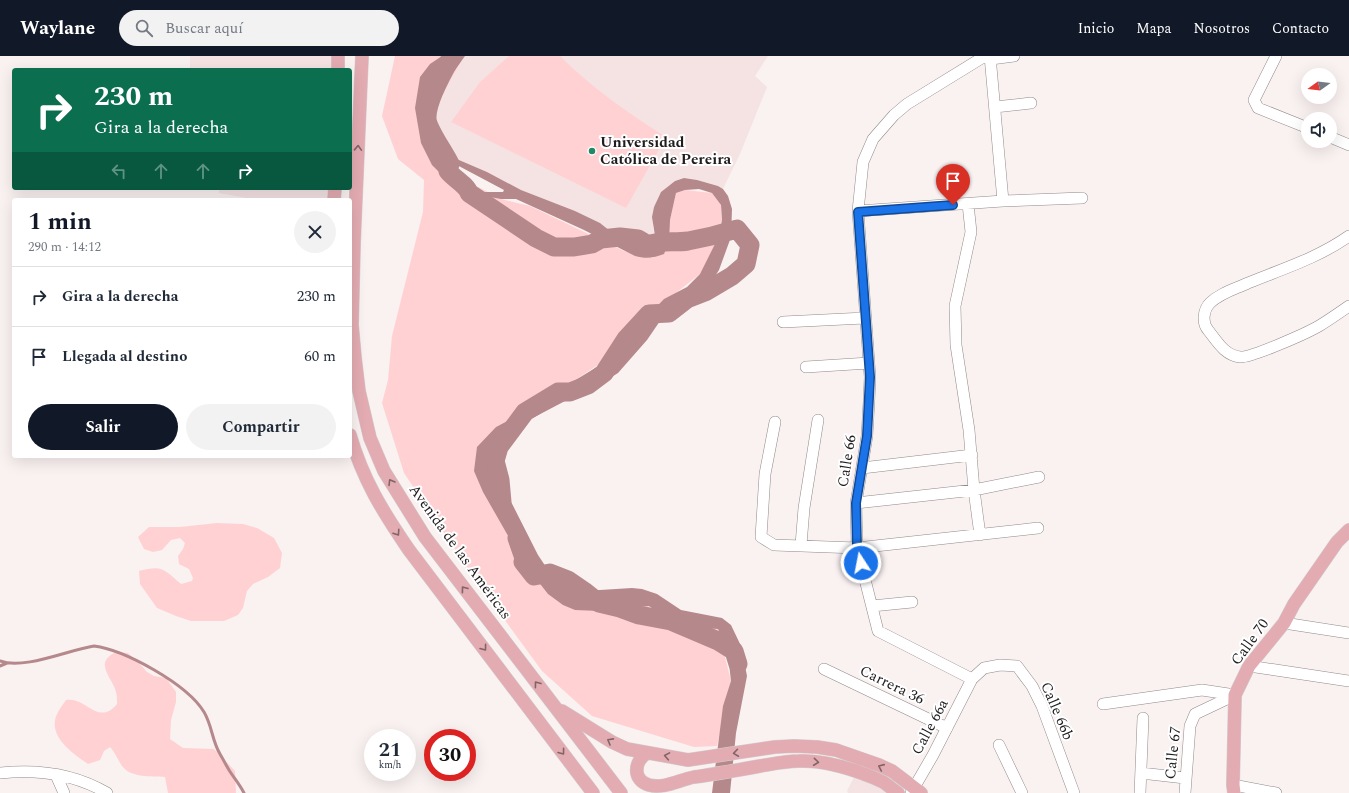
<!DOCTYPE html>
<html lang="es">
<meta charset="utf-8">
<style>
:root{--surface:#fff;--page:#f2f2f3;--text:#1f2937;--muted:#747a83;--line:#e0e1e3;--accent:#111827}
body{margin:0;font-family:Spectral,serif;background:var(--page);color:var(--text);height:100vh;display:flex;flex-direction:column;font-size:15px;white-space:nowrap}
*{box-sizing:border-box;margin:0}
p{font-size:13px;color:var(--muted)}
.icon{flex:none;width:22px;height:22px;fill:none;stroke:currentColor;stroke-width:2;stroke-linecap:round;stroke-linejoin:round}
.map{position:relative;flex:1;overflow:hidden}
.sheet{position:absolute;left:12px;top:142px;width:340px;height:260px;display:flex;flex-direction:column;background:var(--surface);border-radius:4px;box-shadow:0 4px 16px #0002}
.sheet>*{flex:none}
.hud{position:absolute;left:12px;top:12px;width:340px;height:122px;border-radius:4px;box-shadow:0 4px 16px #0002;background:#0b6e4f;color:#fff;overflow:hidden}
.needle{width:26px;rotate:255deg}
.controls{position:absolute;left:1301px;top:12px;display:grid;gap:8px}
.controls a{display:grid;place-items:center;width:36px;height:36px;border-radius:50%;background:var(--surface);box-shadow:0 4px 16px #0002;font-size:20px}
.speed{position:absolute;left:364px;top:673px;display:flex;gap:8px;font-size:20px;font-weight:700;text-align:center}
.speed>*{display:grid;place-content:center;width:52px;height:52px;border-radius:50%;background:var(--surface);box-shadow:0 4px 16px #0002;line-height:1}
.speed small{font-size:10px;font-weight:400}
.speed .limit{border:6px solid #d22;background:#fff;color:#111}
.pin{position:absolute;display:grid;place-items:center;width:34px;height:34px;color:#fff;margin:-41px -17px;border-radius:50% 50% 50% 0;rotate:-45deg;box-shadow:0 0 4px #0007}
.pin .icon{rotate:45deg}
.me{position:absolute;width:44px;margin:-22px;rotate:349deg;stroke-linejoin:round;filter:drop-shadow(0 0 3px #0008)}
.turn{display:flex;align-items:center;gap:14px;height:84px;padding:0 16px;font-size:18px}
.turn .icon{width:52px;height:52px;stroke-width:2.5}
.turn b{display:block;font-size:28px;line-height:34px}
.lanes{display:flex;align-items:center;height:38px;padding:0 16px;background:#0003;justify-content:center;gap:20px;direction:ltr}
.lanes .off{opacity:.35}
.round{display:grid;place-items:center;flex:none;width:42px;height:42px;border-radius:21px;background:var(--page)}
.headline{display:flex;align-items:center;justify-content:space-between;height:68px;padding:0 16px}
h1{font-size:24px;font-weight:700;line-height:30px;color:var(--accent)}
.action{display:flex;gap:8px;margin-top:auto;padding:8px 16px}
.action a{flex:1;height:46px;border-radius:24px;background:var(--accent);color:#fff;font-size:16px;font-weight:700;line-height:46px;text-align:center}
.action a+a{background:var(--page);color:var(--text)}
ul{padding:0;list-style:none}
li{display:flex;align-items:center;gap:12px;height:60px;padding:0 16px;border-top:1px solid var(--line)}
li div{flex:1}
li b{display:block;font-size:15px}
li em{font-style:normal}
header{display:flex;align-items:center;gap:24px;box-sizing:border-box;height:56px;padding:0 20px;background:var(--accent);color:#fff}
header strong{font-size:19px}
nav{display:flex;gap:22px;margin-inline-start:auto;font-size:14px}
.search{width:280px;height:36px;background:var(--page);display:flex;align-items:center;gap:10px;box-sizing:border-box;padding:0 14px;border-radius:22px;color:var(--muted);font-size:15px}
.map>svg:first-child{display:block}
.built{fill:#f5e3e4}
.green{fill:#ffd1d3}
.water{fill:#b5888b;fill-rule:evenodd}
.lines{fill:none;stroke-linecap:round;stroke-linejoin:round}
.stream{stroke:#b5888b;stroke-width:3}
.river{stroke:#b5888b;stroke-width:19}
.minor-casing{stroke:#928a8a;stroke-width:12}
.major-casing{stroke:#d2d2d2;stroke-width:14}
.minor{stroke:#fff;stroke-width:11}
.major{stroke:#e3acb2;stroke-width:13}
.oneway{stroke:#826468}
.route-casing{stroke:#114b97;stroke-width:10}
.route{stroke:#1a73e8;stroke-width:7}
.poi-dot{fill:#238964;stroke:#fff;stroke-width:1.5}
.labels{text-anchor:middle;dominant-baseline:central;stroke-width:4;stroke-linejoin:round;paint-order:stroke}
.poi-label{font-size:15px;font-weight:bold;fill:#201d1d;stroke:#fff;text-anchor:start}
.street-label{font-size:15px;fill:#201d1d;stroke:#fff}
</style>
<header>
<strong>Waylane</strong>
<div class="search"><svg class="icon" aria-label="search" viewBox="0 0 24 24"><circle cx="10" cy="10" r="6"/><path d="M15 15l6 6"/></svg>Buscar aquí</div>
<nav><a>Inicio</a><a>Mapa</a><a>Nosotros</a><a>Contacto</a></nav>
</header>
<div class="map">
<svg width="1349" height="737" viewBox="0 0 1349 737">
<rect width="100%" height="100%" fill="#faf1f1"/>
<path class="built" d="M 190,0 L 338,0 L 338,14 L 190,14 Z
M 465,0 L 768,0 L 755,20 L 767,31 L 740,98 L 723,133 L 718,130 L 697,124 L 684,122 L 675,125 L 661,136 L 654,151 L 653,171 L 656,186 L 648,189 L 640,189 L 620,181 L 610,175 L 600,167 L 575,155 L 521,134 L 487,116 L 445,98 L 441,93 L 427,63 L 450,21 Z
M 219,132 L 335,132 L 334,144 L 258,144 L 219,137 Z
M 857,715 L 889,737 L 848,737 L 847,735 Z"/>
<path class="green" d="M 395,0 L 464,0 L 420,79 L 448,115 L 501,143 L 530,150 L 624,195 L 653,202 L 670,164 L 676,137 L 685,134 L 712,137 L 721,149 L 722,163 L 714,189 L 714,207 L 649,258 L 621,293 L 558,336 L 496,371 L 474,415 L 575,554 L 649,550 L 718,573 L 731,625 L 717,690 L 694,691 L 592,660 L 542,615 L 477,526 L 404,417 L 382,347 L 388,324 L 392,280 L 423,156 L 424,124 L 398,103 L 382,60 Z
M 509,0 L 560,0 C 593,33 627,56 666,81 L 626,152 L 451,66 L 480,26 Z
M 217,467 L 243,468 L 257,472 L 274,482 L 282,497 L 280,512 L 268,521 L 253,528 L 247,535 L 243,552 L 238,559 L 224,565 L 191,565 L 176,560 L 157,552 L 140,528 L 139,515 C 163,509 163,513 181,528 L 192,525 L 193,522 L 189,513 L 179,508 L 178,500 L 183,493 L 185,487 L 180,482 L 171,484 L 162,494 L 153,496 L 144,493 L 138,481 L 149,471 L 180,471 Z
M 116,596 L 128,597 L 139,607 L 147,616 L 154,620 L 166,622 L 176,636 L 176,646 L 171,664 L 170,683 L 183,692 L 214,693 L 235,715 L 236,737 L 168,737 L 165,721 C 152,720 131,722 122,710 C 118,704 116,698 110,691 L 104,695 L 100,704 L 88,708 C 72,697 47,680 57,658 C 59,653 63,649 66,644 C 86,640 98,671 117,648 C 117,644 117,640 116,636 C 112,621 93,607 116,596 Z"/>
<path class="water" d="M 442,0 L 465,0 L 450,21 L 437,31 L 429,48 L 427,63 L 441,93 L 445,98 L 487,116 L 521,134 L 575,155 L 600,167 L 610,175 L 620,181 L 640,189 L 648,189 L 656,186 L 652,161 L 654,151 L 661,136 L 675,125 L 684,122 L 697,124 L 718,130 L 723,133 L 728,140 L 732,153 L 731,181 L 719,214 L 705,236 L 669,257 L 660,265 L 647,284 L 618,317 L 591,334 L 567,344 L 525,366 L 506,383 L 499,391 L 495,405 L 500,424 L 538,499 L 550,517 L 568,531 L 584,535 L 632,532 L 642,533 L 657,538 L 681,554 L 722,562 L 731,569 L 741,590 L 747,620 L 736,677 L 730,737 L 712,737 L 723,650 L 731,625 L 728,599 L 718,573 L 688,571 L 671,565 L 649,550 L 600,555 L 575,554 L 563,549 L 548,538 L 523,506 L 483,436 L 474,415 L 477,391 L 496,371 L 544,345 L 569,328 L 615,300 L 639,269 L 664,243 L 687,231 L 700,218 L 720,178 L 722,163 L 721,149 L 712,137 L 699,133 L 685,134 L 676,137 L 670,164 L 669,186 L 664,198 C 654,202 646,203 635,200 L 584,174 L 516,143 L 501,143 L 469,137 L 449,126 L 432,109 L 421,87 L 415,52 L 420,21 L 430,8 ZM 450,108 L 455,108 L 504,134 L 503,136 L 480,136 L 468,132 L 453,122 L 448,115 L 447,109 Z"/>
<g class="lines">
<path class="stream" d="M 0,605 C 24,614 68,594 94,590 C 125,594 187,628 204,656 C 212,669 212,685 220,698 C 223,703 226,709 229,714 C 234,722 240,729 244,737
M 0,610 L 7,607"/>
<path class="river" d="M 452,0 C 444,14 426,47 427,63 C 428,74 445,97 450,108 L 448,115 C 453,122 467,129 469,137 L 536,182 L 554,191 L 574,191 L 592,188 L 601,183 L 620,181 L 638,183 L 648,189 C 660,184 674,187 688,185 C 705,182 721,178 737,173 L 750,189 L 746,208 L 732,220 L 705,236 L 687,243 L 669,257 L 649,258 L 626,283 L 604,317 L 588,329 L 570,336 L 558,336 L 525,356 L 499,391 L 495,405 L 500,424 L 502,446
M 517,482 L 524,502 L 523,506 L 534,520 L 550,517 L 568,524 L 584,535 L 599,547 L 620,552 L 639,559 L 671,565 L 718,585 L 734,595 L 738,608"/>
<g class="minor-casing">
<path id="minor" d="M 990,0 L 1003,145
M 1276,0 L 1254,44 L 1258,52 L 1308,72
M 991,3 L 1014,0
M 995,51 L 1031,47
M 1330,81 L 1349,89
M 968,148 L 971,176 L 955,250 L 956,289 L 969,374 L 974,434 L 980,479
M 858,155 L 1003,145 L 1082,142
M 1349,180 C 1318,202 1282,213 1248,227 C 1235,233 1220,237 1210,247 C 1203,254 1202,267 1208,274 C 1217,285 1224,299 1240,301 C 1251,302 1307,277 1319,270 C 1329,264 1339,257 1349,250
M 783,266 L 865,262
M 806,311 L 869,307
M 775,366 L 765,418 L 761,481 L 774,489 L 857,492 L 1038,472
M 862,412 L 972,399
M 856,447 L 974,434 L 1039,421
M 801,489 L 804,452 L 818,364
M 872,550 L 912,546
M 1284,567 L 1349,577
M 1249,610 L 1349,625
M 824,613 L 947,672
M 972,623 L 878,575 L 857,492 L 856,447 L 867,380 L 869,345 L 870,321 L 858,155 L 863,106 L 873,83 L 894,59 L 907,48 L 985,0
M 1103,648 L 1202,634 L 1235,639
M 999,689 L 1022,737
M 0,717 C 37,713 75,718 107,737
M 1141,717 L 1185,722
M 56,719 L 64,737
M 1233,729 L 1276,737
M 911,737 L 933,699 L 972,623 L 984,612 L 1000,609 L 1017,610 L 1032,630 L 1042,650 L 1074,737
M 1140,737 L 1143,662
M 1185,737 L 1190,670 L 1195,658 L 1235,639"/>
</g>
<g class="major-casing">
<path id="major" d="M 362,0 L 354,186 L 352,269 L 355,302 L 359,335 L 370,382 L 384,415 L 425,481 L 621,737
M 338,14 L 338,0
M 334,144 L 335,132
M 350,379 C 363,424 383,456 409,494 L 593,737
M 562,655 L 612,686 L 627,693 L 688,704 L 775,691 L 794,690 L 817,691 L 836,694 L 879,709 L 892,715 L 921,737
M 647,697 C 634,705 632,724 649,729 C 664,733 679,724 694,721 C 716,718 738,714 760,710 C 772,708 786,705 799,705 C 821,704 843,710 864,718 C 870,720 877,723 883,726 C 888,729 893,734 898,737
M 1234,737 L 1233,729 L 1235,639 L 1249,610 L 1284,567 L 1294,548 L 1337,486 L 1349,474"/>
</g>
<use href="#minor" class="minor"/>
<use href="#major" class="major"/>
</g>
<defs><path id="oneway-chevron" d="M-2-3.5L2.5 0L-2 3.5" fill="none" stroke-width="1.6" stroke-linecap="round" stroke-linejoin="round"/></defs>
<g class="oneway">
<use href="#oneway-chevron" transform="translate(358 92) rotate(-88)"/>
<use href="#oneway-chevron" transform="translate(391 426) rotate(-121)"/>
<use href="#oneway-chevron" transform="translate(397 477) rotate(56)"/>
<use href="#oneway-chevron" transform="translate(464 533) rotate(-127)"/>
<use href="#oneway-chevron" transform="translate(484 592) rotate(53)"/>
<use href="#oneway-chevron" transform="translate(537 628) rotate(-127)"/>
<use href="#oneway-chevron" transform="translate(610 685) rotate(-151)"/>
<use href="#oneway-chevron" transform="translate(562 696) rotate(53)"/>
<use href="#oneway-chevron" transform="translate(736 697) rotate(172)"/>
<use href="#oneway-chevron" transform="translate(667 700) rotate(-170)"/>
<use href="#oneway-chevron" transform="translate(816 706) rotate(6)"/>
<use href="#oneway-chevron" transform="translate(881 711) rotate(-156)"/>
</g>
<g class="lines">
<g class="route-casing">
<path id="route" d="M 861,507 L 857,492 L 856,447 L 867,380 L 870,321 L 858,156 L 953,149"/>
</g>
<use href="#route" class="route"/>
</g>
<circle class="poi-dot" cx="592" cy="95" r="4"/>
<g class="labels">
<g class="poi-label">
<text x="600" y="86">Universidad<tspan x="600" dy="17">Católica de Pereira</tspan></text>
</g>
<g class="street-label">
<text transform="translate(847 405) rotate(-81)">Calle 66</text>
<text transform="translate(460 496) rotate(54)">Avenida de las Américas</text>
<text transform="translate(1250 586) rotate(-54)">Calle 70</text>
<text transform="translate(892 629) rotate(26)">Carrera 36</text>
<text transform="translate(1057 655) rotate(67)">Calle 66b</text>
<text transform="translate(930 671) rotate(-62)">Calle 66a</text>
<text transform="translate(1173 697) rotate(-84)">Calle 67</text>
</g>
</g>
</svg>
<div class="controls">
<a><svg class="needle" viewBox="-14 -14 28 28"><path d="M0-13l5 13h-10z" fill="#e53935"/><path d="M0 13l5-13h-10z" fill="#747a83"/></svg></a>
<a><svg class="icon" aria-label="sound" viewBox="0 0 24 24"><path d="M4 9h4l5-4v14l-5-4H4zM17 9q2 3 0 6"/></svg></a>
</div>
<div class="speed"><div>21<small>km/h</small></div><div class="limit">30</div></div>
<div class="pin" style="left:953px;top:149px;background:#d93025"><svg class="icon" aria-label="arrive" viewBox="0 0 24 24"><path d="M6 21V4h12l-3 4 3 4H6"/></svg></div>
<svg class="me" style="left:861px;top:507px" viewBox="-20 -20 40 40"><circle r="17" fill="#1a73e8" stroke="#fff" stroke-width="3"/><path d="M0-11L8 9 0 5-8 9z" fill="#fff"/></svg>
<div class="hud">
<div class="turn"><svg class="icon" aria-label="right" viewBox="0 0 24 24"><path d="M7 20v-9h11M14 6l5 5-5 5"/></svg><div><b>230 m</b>Gira a la derecha</div></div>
<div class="lanes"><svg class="icon off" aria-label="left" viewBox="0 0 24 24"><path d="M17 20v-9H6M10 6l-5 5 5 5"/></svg><svg class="icon off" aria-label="ahead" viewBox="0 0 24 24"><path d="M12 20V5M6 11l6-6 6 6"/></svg><svg class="icon off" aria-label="ahead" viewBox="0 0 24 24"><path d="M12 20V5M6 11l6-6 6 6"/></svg><svg class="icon" aria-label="right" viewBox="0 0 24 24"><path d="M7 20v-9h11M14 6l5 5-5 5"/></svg></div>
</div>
<section class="sheet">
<div class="headline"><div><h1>1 min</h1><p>290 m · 14:12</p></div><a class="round"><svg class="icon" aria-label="close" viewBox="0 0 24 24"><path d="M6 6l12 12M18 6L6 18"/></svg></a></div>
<ul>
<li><svg class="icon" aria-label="right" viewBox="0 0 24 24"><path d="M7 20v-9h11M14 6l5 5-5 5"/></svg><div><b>Gira a la derecha</b></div><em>230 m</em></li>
<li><svg class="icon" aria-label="arrive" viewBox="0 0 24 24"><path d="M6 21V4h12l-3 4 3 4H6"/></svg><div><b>Llegada al destino</b></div><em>60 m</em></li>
</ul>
<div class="action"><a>Salir</a><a>Compartir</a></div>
</section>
</div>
